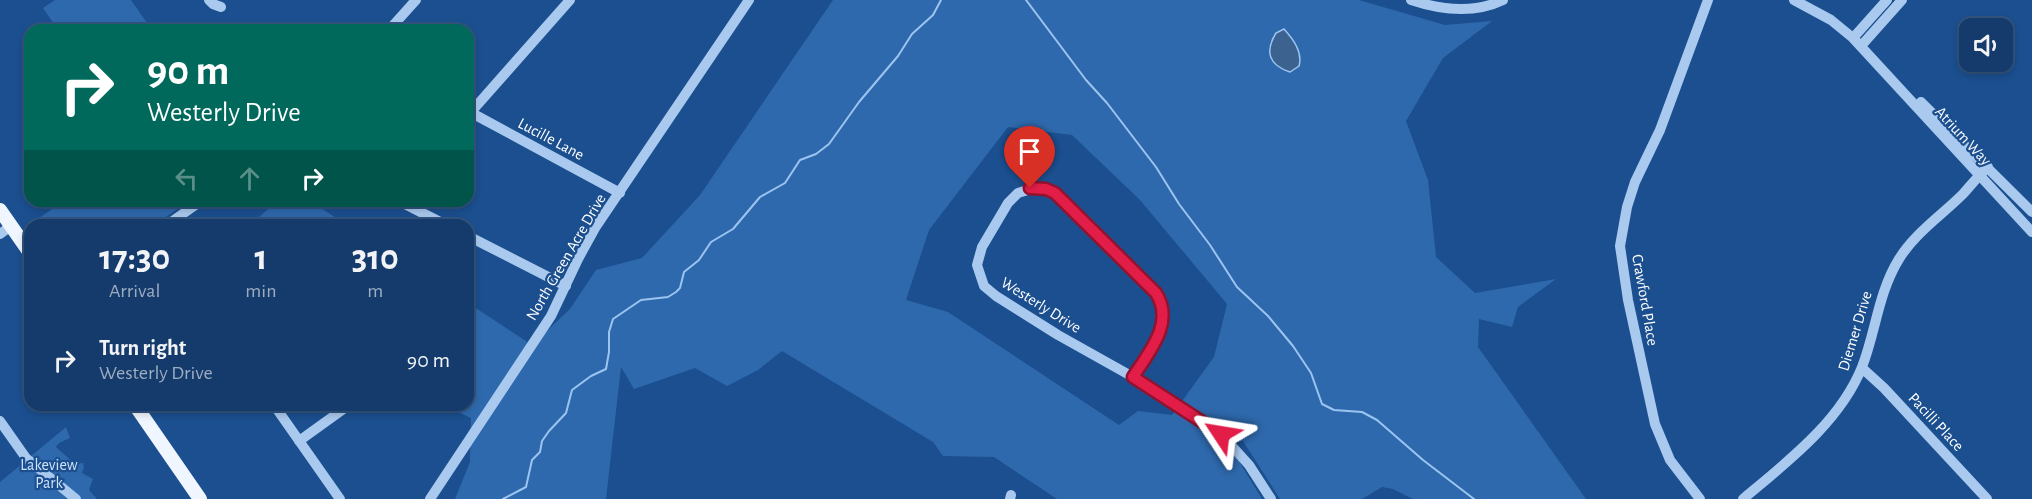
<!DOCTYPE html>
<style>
:root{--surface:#143b6b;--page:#214673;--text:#f1f3f6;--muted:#9dadc1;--line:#33557e}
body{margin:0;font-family:"Alegreya Sans",sans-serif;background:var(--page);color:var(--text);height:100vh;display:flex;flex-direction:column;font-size:22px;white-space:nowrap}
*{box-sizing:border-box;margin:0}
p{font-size:20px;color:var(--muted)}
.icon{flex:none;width:33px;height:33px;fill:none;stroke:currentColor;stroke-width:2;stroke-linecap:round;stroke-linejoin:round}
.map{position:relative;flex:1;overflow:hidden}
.side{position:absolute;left:24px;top:219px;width:450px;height:192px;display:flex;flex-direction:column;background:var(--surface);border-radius:18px;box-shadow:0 3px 9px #0003,0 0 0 2px var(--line)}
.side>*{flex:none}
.hud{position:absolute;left:24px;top:24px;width:450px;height:183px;border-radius:18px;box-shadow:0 3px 9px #0003,0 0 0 2px var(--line);background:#00695c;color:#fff;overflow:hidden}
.tools{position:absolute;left:1959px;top:18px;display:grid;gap:12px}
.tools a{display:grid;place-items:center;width:54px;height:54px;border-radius:12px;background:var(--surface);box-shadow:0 3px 9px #0003,0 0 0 2px var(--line);font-size:30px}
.pin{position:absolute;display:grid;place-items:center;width:51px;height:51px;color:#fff;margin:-62px -26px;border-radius:50% 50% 50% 0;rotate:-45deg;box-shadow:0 0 6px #0007}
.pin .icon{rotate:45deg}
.me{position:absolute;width:66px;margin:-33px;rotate:303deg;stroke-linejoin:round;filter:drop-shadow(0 0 4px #0008)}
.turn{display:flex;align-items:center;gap:21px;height:126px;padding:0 24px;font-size:27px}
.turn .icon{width:78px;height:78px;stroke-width:2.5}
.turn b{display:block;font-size:42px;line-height:51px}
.lanes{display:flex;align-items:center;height:57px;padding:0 24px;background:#0003;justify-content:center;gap:30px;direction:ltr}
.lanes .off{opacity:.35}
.eta{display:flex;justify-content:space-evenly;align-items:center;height:102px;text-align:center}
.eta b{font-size:36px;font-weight:700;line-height:42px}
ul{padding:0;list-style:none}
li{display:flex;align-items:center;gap:18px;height:78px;padding:0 24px}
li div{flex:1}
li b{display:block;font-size:22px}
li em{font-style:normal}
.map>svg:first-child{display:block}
.green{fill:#2e69ad;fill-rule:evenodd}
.water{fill:#3c6290;stroke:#9cc4f0;stroke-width:1.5}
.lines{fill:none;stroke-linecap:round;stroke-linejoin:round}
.stream{stroke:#9cc4f0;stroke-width:2}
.minor{stroke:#a9c9ee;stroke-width:10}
.major{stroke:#f0f6ff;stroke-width:14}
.route-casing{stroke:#92132f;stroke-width:15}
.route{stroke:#e11d48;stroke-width:10}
.labels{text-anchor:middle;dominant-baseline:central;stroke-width:4.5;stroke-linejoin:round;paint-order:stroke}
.street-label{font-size:16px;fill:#fff;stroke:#1b4f8f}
.park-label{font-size:16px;fill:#cfe3fa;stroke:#1b4f8f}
</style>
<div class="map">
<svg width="2032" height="499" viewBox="0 0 2032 499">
<rect width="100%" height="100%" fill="#1b4f8f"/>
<path class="green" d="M 55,0 L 131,0 L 152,30 L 58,30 L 43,8 Z
M 833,0 L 1359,0 L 1445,25 L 1492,21 L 1443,58 L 1406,121 L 1428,180 L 1436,257 L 1475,293 L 1556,279 L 1518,307 L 1512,327 L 1479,319 L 1478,347 L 1586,499 L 1413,499 L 1393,489 L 1382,487 L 1362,499 L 1280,499 L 1243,441 L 1232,443 L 1240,463 L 1262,499 L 1057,499 L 994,457 L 943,456 L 933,442 L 782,351 L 758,370 L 727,386 L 695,368 L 634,389 L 621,367 L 606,499 L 455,499 L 470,462 L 471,418 L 443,405 L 468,405 L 468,303 L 532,345 L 570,309 L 596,270 L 642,258 L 700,195 ZM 1008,127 L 1072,135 L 1140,200 L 1227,304 L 1214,357 L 1172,415 L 1138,411 L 1119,425 L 948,312 L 906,300 L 929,230 Z
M 64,201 L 189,201 L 154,225 L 30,225 L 30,233 L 26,227 Z
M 277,201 L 310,201 L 347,225 L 250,225 Z
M 66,427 L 70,438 L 59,443 L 56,447 L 75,464 L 83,463 L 84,467 L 82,473 L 93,479 L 89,490 L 97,499 L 0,499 L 0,482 Z"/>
<path class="water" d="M 1284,29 C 1293,39 1303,52 1299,66 L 1290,72 C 1268,65 1265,51 1276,33 Z"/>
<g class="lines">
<path class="stream" d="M 1026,0 L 1086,80 L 1107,103 L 1156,167 L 1179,204 L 1210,245 L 1237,287 L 1268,316 L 1293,346 L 1311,373 L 1322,404 L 1334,410 L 1362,412 L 1377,420 L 1423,460 L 1474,499
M 503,499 L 526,487 L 532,460 L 540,452 L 542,441 L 549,431 L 566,413 L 572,390 L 591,376 L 606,369 L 609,352 L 609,332 L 613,319 L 641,300 L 668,297 L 676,292 L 680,288 L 684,272 L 699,260 L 711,242 L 733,229 L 760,197 L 785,183 L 800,160 L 816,154 L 829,144 L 859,102 L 898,56 L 912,34 L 933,15 L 941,0"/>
<path class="minor" d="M 209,0 L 213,4 L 221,7
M 1411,0 C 1441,10 1474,14 1503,0
M 1794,0 L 1831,20 L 1853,38 L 2032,232
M 389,30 L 416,0
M 1853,38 L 1887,0
M 1861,46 L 1902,0
M 1921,102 L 2032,212
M 468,111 L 620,193
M 471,112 L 570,0
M 1034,188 L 1046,189 L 1055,193 L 1147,284 C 1180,320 1154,343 1133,377 L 1058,335 L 996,296 L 984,286 L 977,265 L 982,247 L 1008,203 L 1018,193 Z
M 399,201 L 446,225
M 167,225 L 201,201
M 0,234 L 11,226
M 468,236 L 566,286
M 1862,368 L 1884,388 L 1987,499
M 1133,377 L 1221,434 L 1249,465 L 1271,499
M 274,405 L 340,499
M 0,421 L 26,458 L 76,499
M 299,441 L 349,405
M 430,499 L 551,316 L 578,259 L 595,228 L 749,0
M 1010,499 L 1011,495
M 1700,499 L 1670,460 L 1655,424 L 1628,300 L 1620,246 L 1627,207 L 1635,182 L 1660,130 L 1708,0
M 1743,499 C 1787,462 1840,422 1862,367 C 1876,331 1878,293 1899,259 C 1915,233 1942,215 1963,194 C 1971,185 1979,175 1988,167"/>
<path class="major" d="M 0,210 L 30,253
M 135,405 L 200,499"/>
</g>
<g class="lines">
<g class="route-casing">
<path id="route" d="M 1030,188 L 1046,189 L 1055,193 L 1156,293 C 1175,323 1149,352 1133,377 L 1221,434"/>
</g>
<use href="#route" class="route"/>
</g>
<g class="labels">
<g class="street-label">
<text transform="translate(1963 136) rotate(47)">Atrium Way</text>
<text transform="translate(551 139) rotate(28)">Lucille Lane</text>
<text transform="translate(566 257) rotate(-60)">North Green Acre Drive</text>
<text transform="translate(1645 300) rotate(80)">Crawford Place</text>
<text transform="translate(1041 305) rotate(32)">Westerly Drive</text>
<text transform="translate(1855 331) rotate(-73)">Diemer Drive</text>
<text transform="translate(1936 422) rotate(47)">Pacilli Place</text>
</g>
<g class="park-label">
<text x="49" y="465">Lakeview<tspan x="49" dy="18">Park</tspan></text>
</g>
</g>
</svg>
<div class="tools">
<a><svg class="icon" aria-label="sound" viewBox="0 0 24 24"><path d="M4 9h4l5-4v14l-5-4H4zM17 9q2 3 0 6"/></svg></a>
</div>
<div class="pin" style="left:1030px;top:188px;background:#d93025"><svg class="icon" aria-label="arrive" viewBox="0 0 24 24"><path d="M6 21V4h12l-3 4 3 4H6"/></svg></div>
<svg class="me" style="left:1221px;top:434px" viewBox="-20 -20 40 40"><path d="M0-17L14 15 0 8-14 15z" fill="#e11d48" stroke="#fff" stroke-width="4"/></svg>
<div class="hud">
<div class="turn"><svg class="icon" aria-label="right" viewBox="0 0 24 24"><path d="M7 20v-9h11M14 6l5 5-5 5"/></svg><div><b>90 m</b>Westerly Drive</div></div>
<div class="lanes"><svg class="icon off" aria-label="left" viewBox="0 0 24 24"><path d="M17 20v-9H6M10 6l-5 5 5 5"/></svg><svg class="icon off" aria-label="ahead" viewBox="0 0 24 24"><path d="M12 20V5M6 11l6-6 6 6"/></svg><svg class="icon" aria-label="right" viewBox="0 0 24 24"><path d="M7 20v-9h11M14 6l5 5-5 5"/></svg></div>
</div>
<section class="side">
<div class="eta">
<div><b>17:30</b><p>Arrival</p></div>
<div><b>1</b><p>min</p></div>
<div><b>310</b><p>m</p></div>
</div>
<ul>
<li><svg class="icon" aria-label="right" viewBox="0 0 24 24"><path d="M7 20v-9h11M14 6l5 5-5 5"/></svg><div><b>Turn right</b><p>Westerly Drive</p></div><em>90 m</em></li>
</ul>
</section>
</div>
